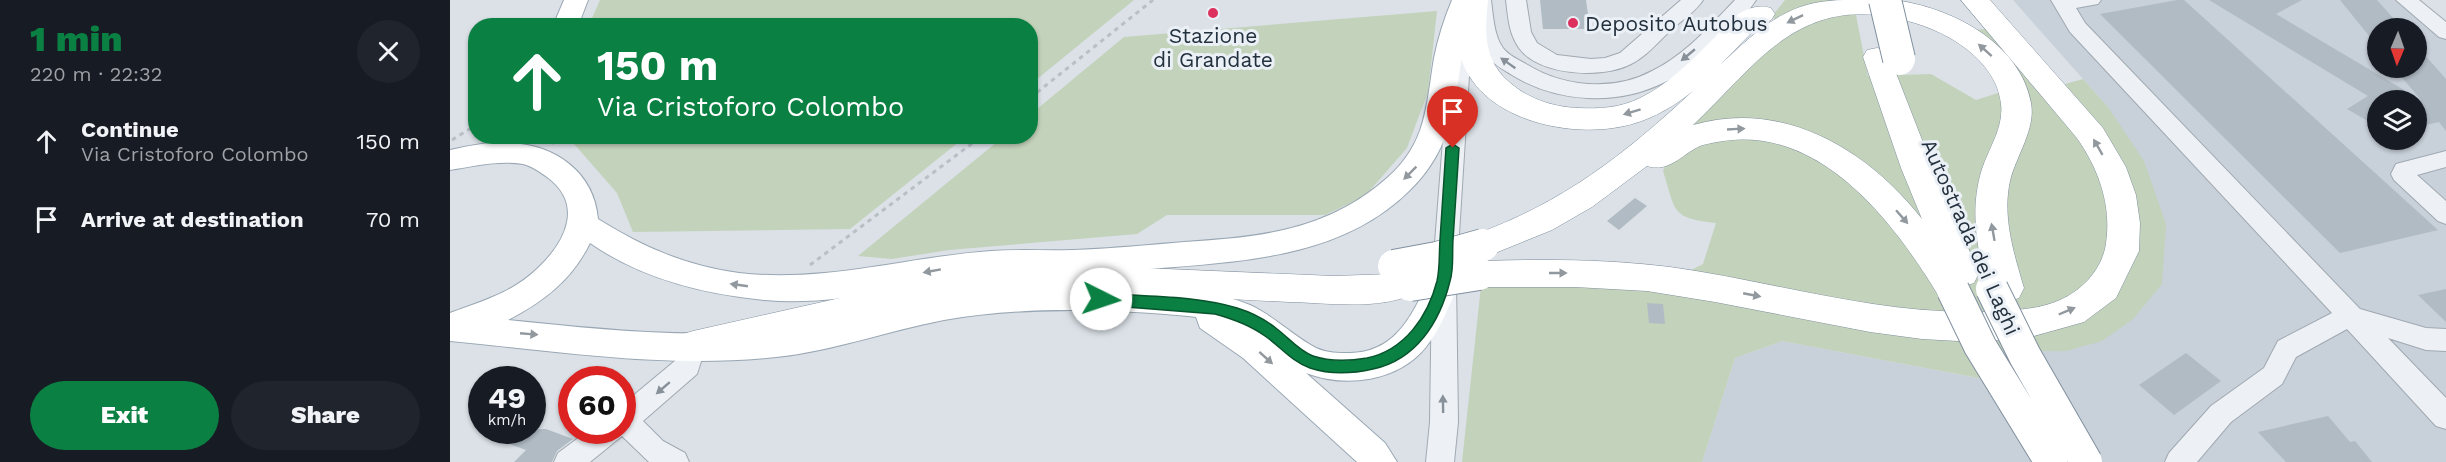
<!DOCTYPE html>
<meta charset="utf-8">
<style>
:root{--surface:#171b24;--page:#20242c;--text:#f1f3f6;--muted:#9ea1a6;--accent:#0b8043}
body{margin:0;font-family:"Work Sans",sans-serif;background:var(--page);color:var(--text);height:100vh;display:flex;flex-direction:column;font-size:22px;white-space:nowrap}
*{box-sizing:border-box;margin:0}
p{font-size:20px;color:var(--muted)}
.icon{flex:none;width:33px;height:33px;fill:none;stroke:currentColor;stroke-width:2;stroke-linecap:round;stroke-linejoin:round}
.map{position:relative;flex:1;overflow:hidden}
.sheet{display:flex;flex-direction:column;background:var(--surface);width:450px}
.sheet>*{flex:none}
.banner{position:absolute;left:18px;top:18px;width:570px;height:126px;border-radius:24px;box-shadow:0 2px 4px #0004;background:#0b8043;color:#fff;overflow:hidden}
.needle{width:39px;rotate:182deg}
.fabs{position:absolute;left:1917px;top:18px;display:grid;gap:12px}
.fabs a{display:grid;place-items:center;width:60px;height:60px;border-radius:50%;background:var(--surface);box-shadow:0 2px 4px #0004;font-size:30px}
.speed{position:absolute;left:18px;top:366px;display:flex;gap:12px;font-size:30px;font-weight:700;text-align:center}
.speed>*{display:grid;place-content:center;width:78px;height:78px;border-radius:50%;background:var(--surface);box-shadow:0 2px 4px #0004;line-height:1}
.speed small{font-size:15px;font-weight:400}
.speed .limit{border:9px solid #d22;background:#fff;color:#111}
.pin{position:absolute;display:grid;place-items:center;width:51px;height:51px;color:#fff;margin:-62px -26px;border-radius:50% 50% 50% 0;rotate:-45deg;box-shadow:0 0 6px #0007}
.pin .icon{rotate:45deg}
.me{position:absolute;width:66px;margin:-33px;rotate:94deg;stroke-linejoin:round;filter:drop-shadow(0 0 4px #0008)}
.turn{display:flex;align-items:center;gap:21px;height:126px;padding:0 30px;font-size:27px}
.turn .icon{width:78px;height:78px;stroke-width:2.5}
.turn b{display:block;font-size:42px;line-height:51px}
.round{display:grid;place-items:center;flex:none;width:63px;height:63px;border-radius:32px;background:var(--page)}
.headline{display:flex;align-items:center;justify-content:space-between;height:102px;padding:0 30px}
h1{font-size:36px;font-weight:800;line-height:45px;color:var(--accent)}
.primary-button{display:flex;gap:12px;margin-top:auto;padding:12px 30px}
.primary-button a{flex:1;height:69px;border-radius:36px;background:var(--accent);color:#fff;font-size:24px;font-weight:800;line-height:69px;text-align:center}
.primary-button a+a{background:var(--page);color:var(--text)}
ul{padding:0;list-style:none}
li{display:flex;align-items:center;gap:18px;height:78px;padding:0 30px}
li div{flex:1}
li b{display:block;font-size:22px}
li em{font-style:normal}
main{display:flex;flex:1;min-height:0}
.map>svg:first-child{display:block}
.built{fill:#c8d0d9;fill-rule:evenodd}
.green{fill:#c3d2bb}
.building{fill:#b1bbc4}
.lines{fill:none;stroke-linecap:round;stroke-linejoin:round}
.minor-casing{stroke:#a0a8b1;stroke-width:2}
.major-casing{stroke:#99a7b4;stroke-width:2}
.highway-casing{stroke:#81909f;stroke-width:1}
.path{stroke:#b8bfc5;stroke-width:3;stroke-dasharray:4.5 4.5;stroke-linecap:butt}
.minor{fill:#edf1f5;fill-rule:evenodd}
.major{fill:#fff;fill-rule:evenodd}
.highway{fill:#fff;fill-rule:evenodd}
.highway-bridge-casing{stroke:#81909f;stroke-width:34;stroke-linecap:butt}
.highway-bridge{stroke:#fff;stroke-width:32}
.oneway{fill:#91989e}
.oneway2{fill:#88909a}
.route{fill:#0b8043;stroke:#07532c;stroke-width:1.5}
.poi-dot{fill:#dc305e;stroke:#eaf0f5;stroke-width:2}
.labels{text-anchor:middle;dominant-baseline:central;stroke-width:6;stroke-linejoin:round;paint-order:stroke}
.poi-label{font-size:21px;fill:#23303e;stroke:#eaf0f5;text-anchor:start}
.street-label{font-size:21px;fill:#23303e;stroke:#eaf0f5}
</style>
<main>
<section class="sheet">
<div class="headline"><div><h1>1 min</h1><p>220 m · 22:32</p></div><a class="round"><svg class="icon" aria-label="close" viewBox="0 0 24 24"><path d="M6 6l12 12M18 6L6 18"/></svg></a></div>
<ul>
<li><svg class="icon" aria-label="ahead" viewBox="0 0 24 24"><path d="M12 20V5M6 11l6-6 6 6"/></svg><div><b>Continue</b><p>Via Cristoforo Colombo</p></div><em>150 m</em></li>
<li><svg class="icon" aria-label="arrive" viewBox="0 0 24 24"><path d="M6 21V4h12l-3 4 3 4H6"/></svg><div><b>Arrive at destination</b></div><em>70 m</em></li>
</ul>
<div class="primary-button"><a>Exit</a><a>Share</a></div>
</section>
<div class="map">
<svg width="1996" height="462" viewBox="0 0 1996 462">
<rect width="100%" height="100%" fill="#dbe1e7"/>
<path class="built" d="M 1563,0 L 1948,0 L 1996,36 L 1996,462 L 1252,462 L 1285,358 L 1332,341 L 1538,380 L 1658,107 ZM 1928,28 L 1966,28 L 1966,68 L 1928,68 ZM 1928,100 L 1966,100 L 1966,140 L 1928,140 Z"/>
<path class="green" d="M 150,0 L 684,0 L 581,84 L 580,26 L 139,25 Z
M 1335,0 L 1403,0 L 1418,76 L 1481,74 L 1526,100 L 1548,93 L 1572,92 L 1523,30 L 1536,29 L 1594,90 L 1633,79 L 1658,107 L 1694,161 L 1716,224 L 1712,284 L 1683,319 L 1652,341 L 1616,351 L 1527,351 L 1539,380 L 1332,341 L 1285,358 L 1252,462 L 1012,462 L 1031,286 L 1131,285 L 1204,289 L 1253,264 L 1266,223 C 1220,218 1226,211 1213,171 L 1229,130 L 1329,33 L 1323,15 Z
M 987,11 L 978,92 L 957,148 L 915,196 L 875,215 L 717,215 L 687,234 L 499,250 L 442,259 L 408,256 L 553,137 L 580,136 L 581,114 L 674,37 Z
M 118,137 L 515,137 L 400,229 L 183,232 L 167,193 Z"/>
<path class="building" d="M 1090,0 L 1136,0 L 1140,29 L 1093,29 Z
M 1727,0 L 1734,0 L 1988,230 L 1890,253 L 1650,14 Z
M 1759,0 L 1852,0 L 1826,14 L 1971,100 L 1944,68 L 1966,68 L 1966,45 L 1996,79 L 1996,131 L 1989,122 L 1971,126 L 1975,122 L 1966,117 L 1966,100 L 1928,100 L 1928,127 L 1897,109 L 1918,96 Z
M 1890,0 L 1927,0 L 1952,28 L 1928,28 L 1928,47 Z
M 1185,198 L 1197,206 L 1169,230 L 1157,221 Z
M 1996,289 L 1996,322 L 1968,295 Z
M 1197,303 L 1213,304 L 1215,324 L 1199,323 Z
M 1736,353 L 1771,381 L 1724,415 L 1689,385 Z
M 1878,416 L 1900,442 L 1905,441 L 1922,462 L 1836,462 L 1808,432 Z
M 96,429 L 123,439 L 107,451 L 102,462 L 64,462 L 76,450 L 51,441 L 62,430 Z"/>
<g class="lines">
<g class="minor-casing">
<path id="minor" d="M 1004,0 L 1041,0 C 1043,15 1044,36 1053,48 C 1058,55 1069,60 1076,64 C 1113,87 1163,92 1202,71 C 1235,55 1260,26 1285,0 L 1306,0 C 1287,29 1246,67 1215,82 C 1168,106 1107,103 1062,75 C 1054,70 1043,64 1037,56 C 1028,43 1025,28 1023,13 L 1006,281 L 1008,422 L 1004,462 L 976,462 L 980,422 L 982,281 Z
M 1056,0 L 1076,0 L 1081,32 L 1087,43 L 1107,55 L 1141,59 L 1155,58 L 1170,53 L 1231,0 L 1253,0 C 1246,11 1233,20 1223,28 C 1210,40 1196,57 1181,64 C 1153,79 1089,76 1069,48 C 1059,34 1058,17 1056,0 Z
M 1601,0 L 1651,0 L 1648,4 L 1626,8 L 1635,23 L 1910,309 L 1976,328 L 1996,329 L 1996,351 L 1976,350 L 1938,338 L 1996,398 L 1996,429 L 1986,426 L 1897,329 L 1846,357 L 1832,384 L 1781,422 L 1747,462 L 1715,462 L 1719,453 L 1761,406 L 1814,368 L 1828,341 L 1882,313 L 1620,32 Z
M 1946,0 L 1969,0 L 1996,22 L 1996,39 L 1989,37 Z
M 1996,151 L 1996,167 L 1967,175 L 1996,201 L 1996,224 L 1988,221 L 1944,180 L 1941,174 L 1946,164 Z
M 243,335 L 252,338 L 256,346 L 247,374 L 193,421 L 213,441 L 235,453 L 239,462 L 199,462 L 172,436 L 140,462 L 104,462 L 108,453 L 139,430 L 172,430 L 172,405 L 226,360 L 234,338 Z"/>
</g>
<g class="major-casing">
<path id="major" d="M 114,0 L 138,0 L 128,26 L 103,26 Z
M 1002,0 L 1026,0 C 1000,70 1018,135 959,191 C 893,256 798,261 711,268 C 681,270 651,273 621,274 C 593,275 564,272 536,275 C 463,283 389,307 315,300 C 253,294 192,279 140,243 C 122,280 93,302 58,320 C 146,329 236,339 325,330 C 383,325 437,304 495,295 C 563,283 634,284 702,288 C 735,290 769,292 800,305 C 824,316 843,336 866,348 C 877,353 889,353 900,353 C 950,352 964,309 983,272 L 994,269 L 1005,272 L 1010,281 C 1000,304 991,328 976,347 C 948,382 895,388 856,373 L 935,443 L 947,462 L 907,462 L 793,358 L 750,328 L 746,317 L 738,316 C 658,309 573,306 494,320 C 437,331 383,351 326,357 C 217,369 108,351 0,341 L 0,313 C 33,301 64,292 89,267 C 116,241 134,204 97,177 C 90,172 82,166 73,164 C 49,160 24,166 0,170 L 0,150 C 20,146 40,141 61,143 C 105,145 144,172 148,219 C 193,247 236,266 289,273 C 375,283 456,257 541,251 C 568,249 595,251 622,250 C 660,249 697,245 734,242 C 810,237 877,231 937,178 C 977,143 976,106 984,58 C 988,38 994,19 1002,0 Z"/>
</g>
<g class="highway-casing">
<path id="highway" d="M 1010,0 L 1038,0 C 1035,31 1033,58 1057,80 C 1076,98 1102,107 1128,108 C 1149,109 1170,108 1190,98 C 1219,84 1242,60 1264,38 C 1272,30 1281,18 1290,13 C 1301,7 1309,5 1321,8 L 1325,14 L 1321,20 L 1308,26 L 1270,65 C 1295,42 1317,19 1350,7 C 1370,0 1388,0 1408,0 C 1420,0 1433,0 1444,0 C 1500,7 1570,42 1581,103 C 1586,129 1566,156 1560,181 C 1552,217 1564,254 1574,288 L 1569,298 L 1557,302 L 1545,298 C 1526,261 1519,209 1532,169 C 1539,148 1554,127 1551,104 C 1548,74 1524,52 1500,38 C 1477,25 1452,18 1426,15 C 1340,6 1299,73 1243,125 C 1333,99 1417,149 1472,219 L 1451,168 L 1413,57 L 1417,50 L 1427,48 L 1437,50 L 1483,168 L 1529,273 L 1524,283 L 1518,285 L 1520,290 L 1515,300 L 1503,304 L 1491,300 C 1445,223 1369,122 1267,142 C 1262,143 1255,144 1250,146 C 1231,155 1219,173 1197,166 L 1142,207 L 1102,230 L 1033,258 L 1021,254 L 1016,245 L 1021,236 C 1113,203 1174,155 1244,90 C 1221,109 1194,124 1163,128 C 1108,136 1027,116 1010,55 C 1005,37 1008,18 1010,0 Z
M 1511,0 L 1540,0 L 1653,128 L 1676,167 L 1686,195 L 1690,223 L 1689,251 L 1666,298 L 1634,322 L 1577,338 L 1526,342 L 1472,339 L 1420,332 L 1265,302 L 1197,291 L 1125,287 L 1029,287 L 1017,284 L 1012,274 L 1017,264 L 1029,261 C 1093,259 1156,259 1220,267 C 1328,282 1437,318 1548,311 C 1568,310 1590,309 1610,300 C 1633,290 1653,268 1656,243 C 1662,205 1648,167 1626,137 Z
M 622,265 L 884,276 L 941,274 L 953,278 L 958,288 L 953,298 C 919,309 876,303 840,302 C 768,299 695,293 622,293 C 494,293 367,332 243,361 L 230,357 L 225,346 L 230,335 L 243,331 L 457,283 L 539,269 Z"/>
</g>
<path class="path" d="M 580,98 L 703,0
M 98,136 L 104,144
M 2,140 L 26,125
M 360,265 L 532,136"/>
<use href="#minor" class="minor"/>
<use href="#major" class="major"/>
<use href="#highway" class="highway"/>
<g class="highway-bridge-casing">
<path id="highway-bridge" d="M 1435,0 L 1449,59
M 944,266 L 987,258 L 1033,245
M 960,285 L 1029,274
M 1542,289 L 1575,356 L 1636,462
M 1503,290 L 1530,346 L 1601,462"/>
</g>
<use href="#highway-bridge" class="highway-bridge"/>
</g>
<defs><path id="oneway-solid" d="M-6-.8H1V-3.2L6.5 0L1 3.2V.8H-6Z" transform="scale(1.5)"/></defs>
<g class="oneway">
<use href="#oneway-solid" transform="translate(1345 19) rotate(154)"/>
<use href="#oneway-solid" transform="translate(1535 50) rotate(-138)"/>
<use href="#oneway-solid" transform="translate(1182 112) rotate(163)"/>
<use href="#oneway-solid" transform="translate(1286 129) rotate(-3)"/>
<use href="#oneway-solid" transform="translate(1648 147) rotate(-120)"/>
<use href="#oneway-solid" transform="translate(960 173) rotate(135)"/>
<use href="#oneway-solid" transform="translate(1452 217) rotate(49)"/>
<use href="#oneway-solid" transform="translate(1543 232) rotate(-100)"/>
<use href="#oneway-solid" transform="translate(482 271) rotate(170)"/>
<use href="#oneway-solid" transform="translate(1108 273)"/>
<use href="#oneway-solid" transform="translate(289 285) rotate(-172)"/>
<use href="#oneway-solid" transform="translate(1302 295) rotate(11)"/>
<use href="#oneway-solid" transform="translate(1617 311) rotate(-23)"/>
<use href="#oneway-solid" transform="translate(79 334) rotate(5)"/>
<use href="#oneway-solid" transform="translate(816 358) rotate(42)"/>
</g>
<g class="oneway2">
<use href="#oneway-solid" transform="translate(1238 55) rotate(140)"/>
<use href="#oneway-solid" transform="translate(1058 63) rotate(-145)"/>
<use href="#oneway-solid" transform="translate(213 388) rotate(139)"/>
<use href="#oneway-solid" transform="translate(993 404) rotate(-91)"/>
</g>
<path class="route" d="M 1003,144 L 1009,148 C 1007,179 1005,210 1003,240 C 1002,253 1004,269 1000,281 C 990,322 966,360 923,369 C 901,374 881,375 860,368 C 841,361 831,347 815,336 C 800,325 783,319 765,314 L 651,305 L 645,303 L 643,299 L 645,295 L 651,293 C 694,297 746,295 787,308 C 800,312 816,320 827,329 C 839,338 849,351 863,356 C 881,362 899,361 917,358 C 955,350 978,316 987,281 C 990,268 989,253 990,240 C 992,209 994,179 996,148 Z"/>
<g class="poi-dot">
<circle cx="763" cy="13" r="6"/>
<circle cx="1123" cy="23" r="6"/>
</g>
<g class="labels">
<g class="poi-label">
<text x="1135" y="23">Deposito Autobus</text>
<text x="763" y="35" text-anchor="middle">Stazione<tspan x="763" dy="24">di Grandate</tspan></text>
</g>
<g class="street-label">
<text transform="translate(1521 237) rotate(66)">Autostrada dei Laghi</text>
</g>
</g>
</svg>
<div class="fabs">
<a><svg class="needle" viewBox="-14 -14 28 28"><path d="M0-13l5 13h-10z" fill="#e53935"/><path d="M0 13l5-13h-10z" fill="#9ea1a6"/></svg></a>
<a><svg class="icon" aria-label="layers" viewBox="0 0 24 24"><path d="M12 4l9 5-9 5-9-5zM3 14l9 5 9-5"/></svg></a>
</div>
<div class="speed"><div>49<small>km/h</small></div><div class="limit">60</div></div>
<div class="pin" style="left:1003px;top:148px;background:#d93025"><svg class="icon" aria-label="arrive" viewBox="0 0 24 24"><path d="M6 21V4h12l-3 4 3 4H6"/></svg></div>
<svg class="me" style="left:651px;top:299px" viewBox="-20 -20 40 40"><circle r="19" fill="#fff"/><path d="M0-13L10 11 0 6-10 11z" fill="#0b8043"/></svg>
<div class="banner">
<div class="turn"><svg class="icon" aria-label="ahead" viewBox="0 0 24 24"><path d="M12 20V5M6 11l6-6 6 6"/></svg><div><b>150 m</b>Via Cristoforo Colombo</div></div>
</div>
</div>
</main>
